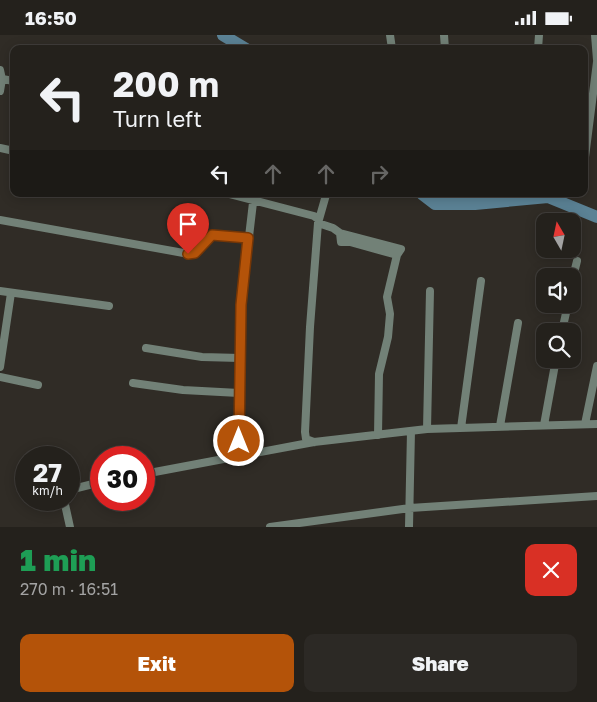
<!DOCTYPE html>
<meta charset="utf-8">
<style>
:root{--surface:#24211c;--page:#2c2925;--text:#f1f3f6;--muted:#a3a3a3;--line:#413e3b;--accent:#b45309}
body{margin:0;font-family:"Golos Text",sans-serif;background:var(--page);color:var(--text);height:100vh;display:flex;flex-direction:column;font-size:19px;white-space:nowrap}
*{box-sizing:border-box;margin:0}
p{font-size:16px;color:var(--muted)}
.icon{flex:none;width:28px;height:28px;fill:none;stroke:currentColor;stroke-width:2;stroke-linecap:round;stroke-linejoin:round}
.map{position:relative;height:492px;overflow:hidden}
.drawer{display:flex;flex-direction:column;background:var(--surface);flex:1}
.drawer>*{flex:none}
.hud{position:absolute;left:10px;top:10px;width:578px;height:152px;border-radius:10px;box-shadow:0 2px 12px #0003,0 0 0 1px var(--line);background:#24211c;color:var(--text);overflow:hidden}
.needle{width:32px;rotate:351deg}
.tools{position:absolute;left:536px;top:178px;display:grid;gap:10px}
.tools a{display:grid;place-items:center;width:45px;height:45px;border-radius:10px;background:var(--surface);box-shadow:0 2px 12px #0003,0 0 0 1px var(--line);font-size:25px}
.speed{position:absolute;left:15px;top:411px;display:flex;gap:10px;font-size:25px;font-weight:700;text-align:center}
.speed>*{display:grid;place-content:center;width:65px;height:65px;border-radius:50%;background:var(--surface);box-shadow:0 2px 12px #0003,0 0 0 1px var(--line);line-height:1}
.speed small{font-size:12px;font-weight:400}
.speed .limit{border:8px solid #d22;background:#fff;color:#111}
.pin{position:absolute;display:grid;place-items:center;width:42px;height:42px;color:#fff;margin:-51px -21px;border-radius:50% 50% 50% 0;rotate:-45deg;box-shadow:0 0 5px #0007}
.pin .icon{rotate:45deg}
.me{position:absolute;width:55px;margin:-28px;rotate:0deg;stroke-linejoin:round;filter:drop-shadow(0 0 4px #0008)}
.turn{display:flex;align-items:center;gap:18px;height:105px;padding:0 20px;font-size:22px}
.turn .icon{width:65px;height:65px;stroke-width:2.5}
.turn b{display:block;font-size:35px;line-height:42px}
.lanes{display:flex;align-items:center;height:48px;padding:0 20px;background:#0003;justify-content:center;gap:25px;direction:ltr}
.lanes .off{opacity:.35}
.round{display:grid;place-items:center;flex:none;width:52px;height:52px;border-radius:10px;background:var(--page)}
.headline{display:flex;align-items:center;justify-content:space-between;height:85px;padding:0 20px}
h1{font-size:30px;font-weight:800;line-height:38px;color:#1e9e55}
.action{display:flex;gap:10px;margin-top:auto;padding:10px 20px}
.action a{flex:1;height:58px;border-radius:10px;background:var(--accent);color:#fff;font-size:20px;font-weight:800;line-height:58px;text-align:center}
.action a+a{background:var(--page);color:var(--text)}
.status{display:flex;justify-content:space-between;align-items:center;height:35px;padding:0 25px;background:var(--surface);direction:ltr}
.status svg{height:14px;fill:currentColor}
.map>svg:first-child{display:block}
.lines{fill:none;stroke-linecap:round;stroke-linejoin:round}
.river{stroke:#5b8295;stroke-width:12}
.minor{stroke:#728177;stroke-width:8}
.route-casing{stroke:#753606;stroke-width:12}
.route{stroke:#b45309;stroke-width:9}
</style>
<div class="status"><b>16:50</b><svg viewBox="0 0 49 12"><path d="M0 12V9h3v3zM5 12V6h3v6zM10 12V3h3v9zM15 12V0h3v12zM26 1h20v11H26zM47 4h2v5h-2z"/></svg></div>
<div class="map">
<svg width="597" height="492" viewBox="0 0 597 492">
<rect width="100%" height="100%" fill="#302c26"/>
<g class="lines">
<path class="river" d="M 223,0 L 246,14
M 422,159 L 435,169 L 475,169 L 548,162 L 597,182"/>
<path class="minor" d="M 390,0 L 392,14
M 444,0 L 445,14
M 595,0 L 597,25
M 538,14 L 539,0
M 0,35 L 2,44 L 0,56
M 2,44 L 14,46
M 0,113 L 14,116
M 584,130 L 597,27
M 229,159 L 314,181 L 318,184 L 318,188 L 333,193 L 340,198 L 341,207 L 350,207 L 397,220
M 0,185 L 189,219 L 195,218 L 212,200 L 248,203
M 340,198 L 401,214 L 397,220 L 387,262 L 390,279 L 388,302 L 379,339 L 378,400
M 572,246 L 577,226
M 0,256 L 109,271
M 562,296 L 568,269
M 146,313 L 202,322 L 240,323
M 0,332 L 11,258
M 0,342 L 38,350
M 133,348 L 183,355 L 239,358
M 585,389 L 597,331
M 544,390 L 556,324
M 500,391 L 518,288
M 461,393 L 481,246
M 427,394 L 430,256
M 314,407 L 306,404 L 305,397 L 310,292 L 318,188 L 326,160
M 239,422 L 241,270 L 254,159
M 144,439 L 314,407 L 427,394 L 597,389
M 69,455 L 101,447
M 64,465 L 70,492
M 270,492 L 410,473 L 597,461
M 409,492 L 411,396"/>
</g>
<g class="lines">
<g class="route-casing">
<path id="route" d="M 188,219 L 195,218 L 212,200 L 248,203 L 241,270 L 239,406"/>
</g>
<use href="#route" class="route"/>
</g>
</svg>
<div class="tools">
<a><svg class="needle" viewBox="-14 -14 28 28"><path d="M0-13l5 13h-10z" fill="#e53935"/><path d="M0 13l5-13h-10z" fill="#a3a3a3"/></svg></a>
<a><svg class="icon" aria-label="sound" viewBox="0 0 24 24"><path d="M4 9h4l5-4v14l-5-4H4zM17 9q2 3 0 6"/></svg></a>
<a><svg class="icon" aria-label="search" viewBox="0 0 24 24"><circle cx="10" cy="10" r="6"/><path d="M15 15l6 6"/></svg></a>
</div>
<div class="speed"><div>27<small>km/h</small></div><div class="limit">30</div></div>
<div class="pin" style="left:188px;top:219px;background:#d93025"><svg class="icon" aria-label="arrive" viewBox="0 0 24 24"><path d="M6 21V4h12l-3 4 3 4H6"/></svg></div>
<svg class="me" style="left:239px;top:406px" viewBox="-20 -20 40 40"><circle r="17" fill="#b45309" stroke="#fff" stroke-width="3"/><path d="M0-11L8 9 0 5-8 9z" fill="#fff"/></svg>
<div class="hud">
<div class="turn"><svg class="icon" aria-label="left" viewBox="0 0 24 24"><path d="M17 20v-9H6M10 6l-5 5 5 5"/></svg><div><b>200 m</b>Turn left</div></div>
<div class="lanes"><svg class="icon" aria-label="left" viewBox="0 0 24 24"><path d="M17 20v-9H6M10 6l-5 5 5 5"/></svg><svg class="icon off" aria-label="ahead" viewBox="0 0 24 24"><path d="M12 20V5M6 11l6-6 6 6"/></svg><svg class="icon off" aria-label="ahead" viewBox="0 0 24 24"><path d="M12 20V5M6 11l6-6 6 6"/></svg><svg class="icon off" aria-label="right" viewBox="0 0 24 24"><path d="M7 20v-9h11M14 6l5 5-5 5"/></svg></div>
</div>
</div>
<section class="drawer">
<div class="headline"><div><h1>1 min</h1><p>270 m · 16:51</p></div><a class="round" style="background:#d93025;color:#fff"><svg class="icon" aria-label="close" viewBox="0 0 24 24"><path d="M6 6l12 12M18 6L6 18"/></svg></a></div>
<div class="action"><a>Exit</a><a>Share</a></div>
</section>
